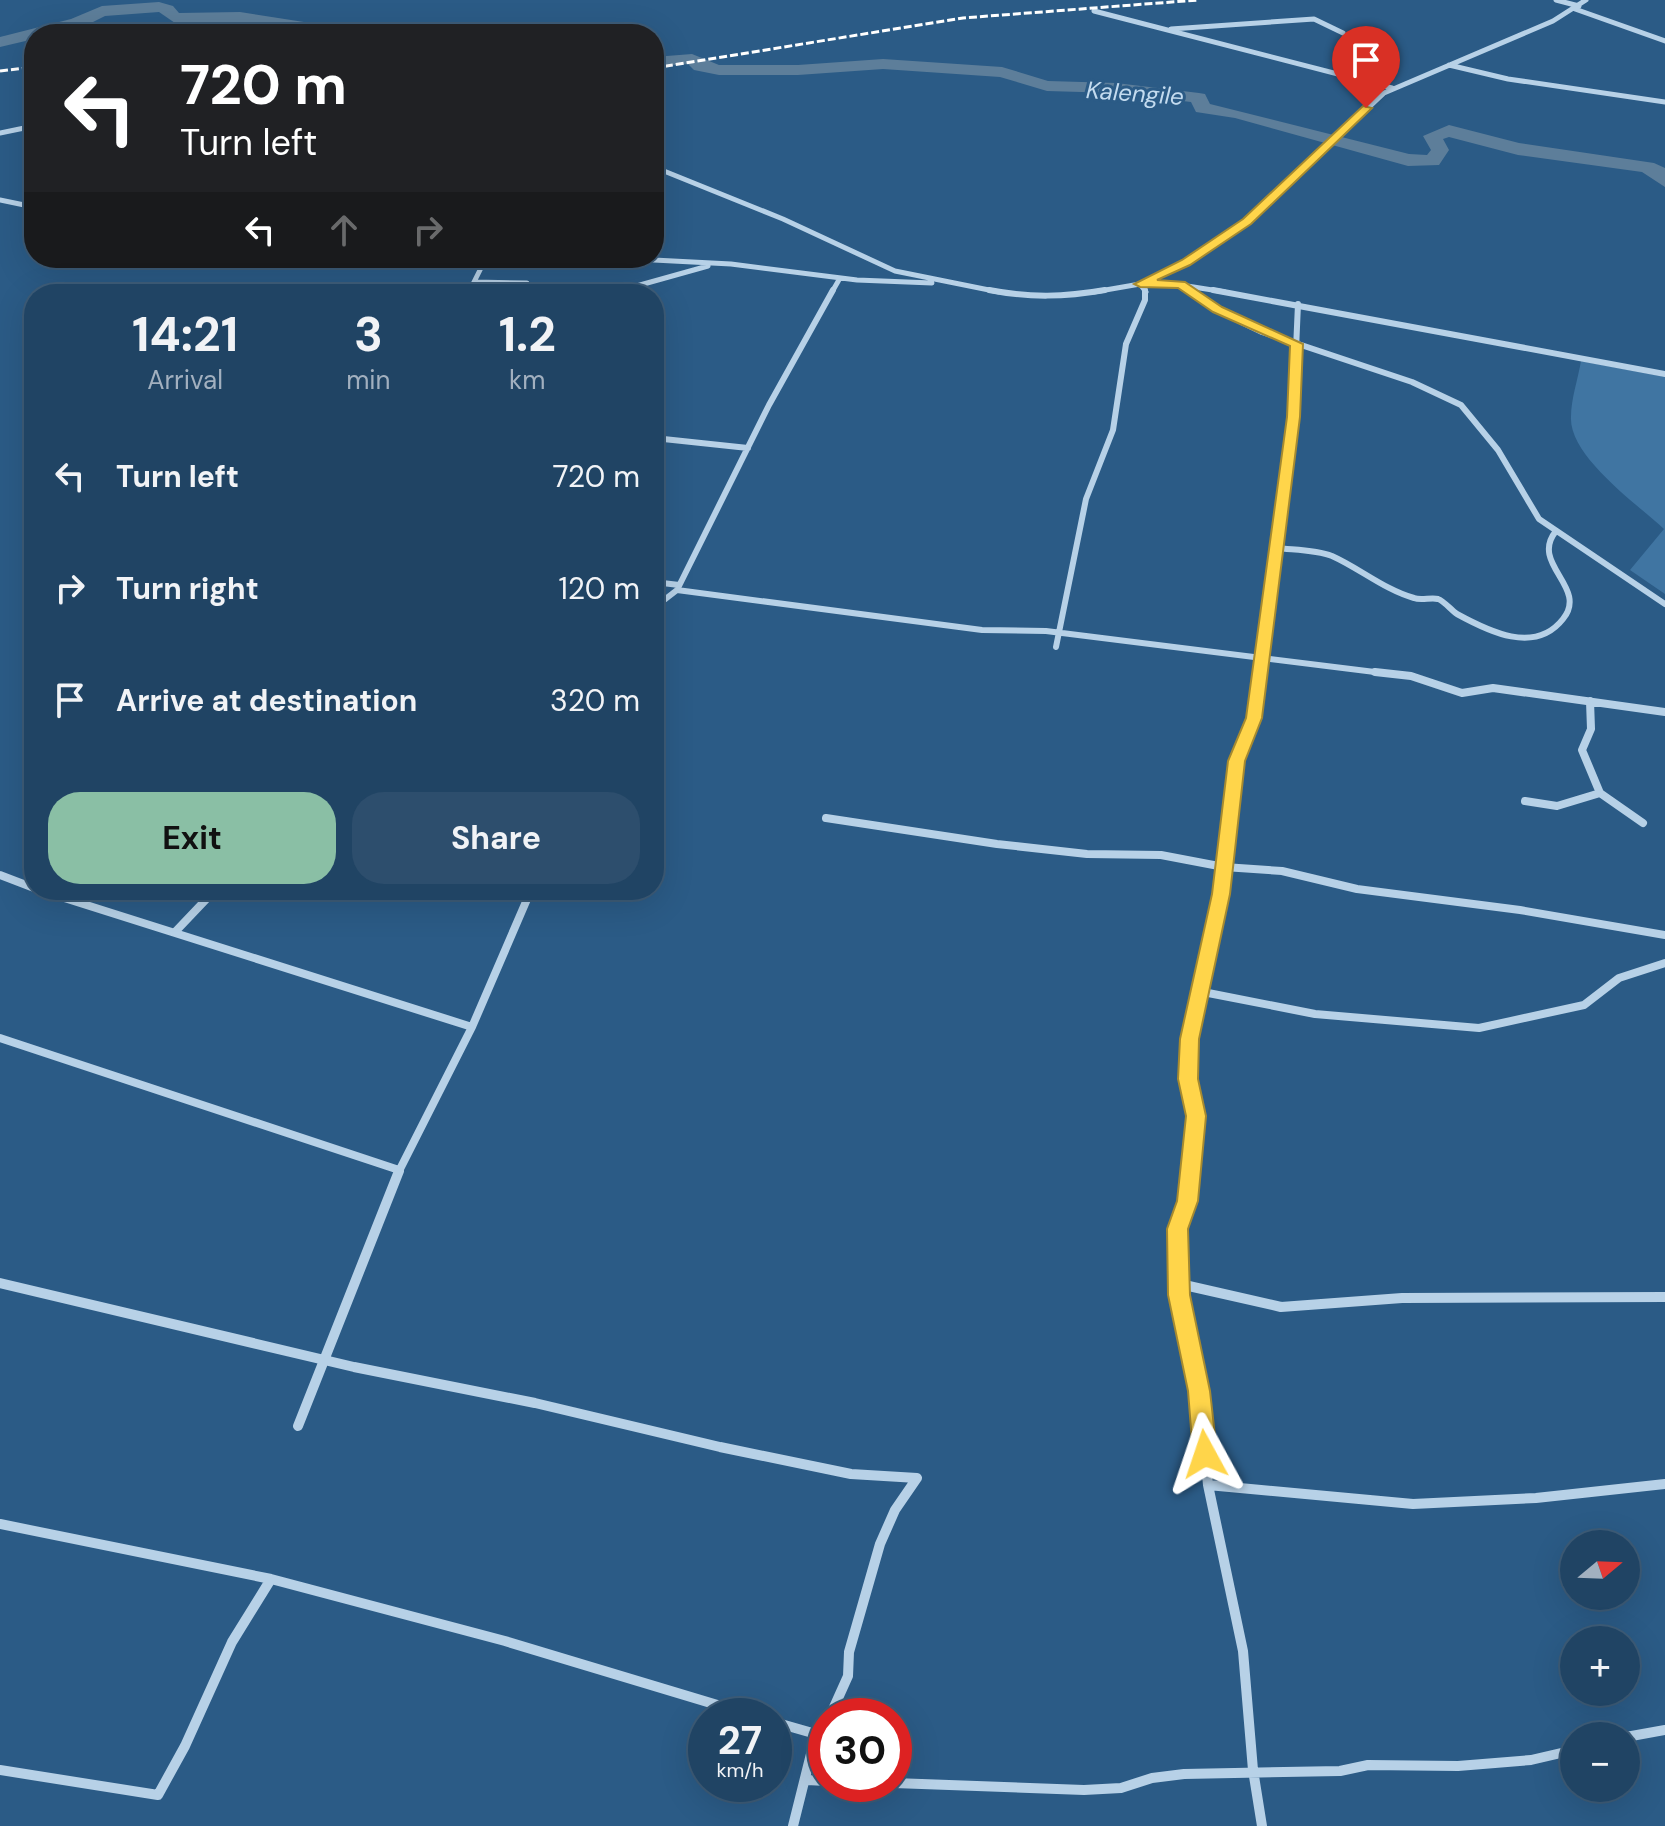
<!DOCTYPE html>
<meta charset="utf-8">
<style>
:root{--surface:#204464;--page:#2d4e6d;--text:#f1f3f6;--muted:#a2b0bf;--line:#3d5c78;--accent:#8abfa5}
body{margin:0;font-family:"DM Sans",sans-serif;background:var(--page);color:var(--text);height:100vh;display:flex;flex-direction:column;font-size:30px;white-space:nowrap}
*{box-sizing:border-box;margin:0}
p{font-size:26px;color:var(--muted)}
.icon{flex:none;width:44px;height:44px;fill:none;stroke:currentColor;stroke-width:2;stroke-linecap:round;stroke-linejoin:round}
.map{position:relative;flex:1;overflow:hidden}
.panel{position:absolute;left:24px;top:284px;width:640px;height:616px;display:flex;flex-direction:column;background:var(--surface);border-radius:32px;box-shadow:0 8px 32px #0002,0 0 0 2px var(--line)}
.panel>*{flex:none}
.banner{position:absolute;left:24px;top:24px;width:640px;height:244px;border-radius:32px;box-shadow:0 8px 32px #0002,0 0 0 2px var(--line);background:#202124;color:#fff;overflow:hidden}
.needle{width:52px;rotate:71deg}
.tools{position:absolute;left:1560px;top:1530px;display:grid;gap:16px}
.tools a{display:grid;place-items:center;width:80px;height:80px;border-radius:50%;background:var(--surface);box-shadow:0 8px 32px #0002,0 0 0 2px var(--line);font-size:40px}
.speed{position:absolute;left:688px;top:1698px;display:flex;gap:16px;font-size:40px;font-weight:700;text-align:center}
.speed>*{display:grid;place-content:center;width:104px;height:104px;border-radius:50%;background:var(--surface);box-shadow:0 8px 32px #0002,0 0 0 2px var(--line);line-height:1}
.speed small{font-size:20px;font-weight:400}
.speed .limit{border:12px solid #d22;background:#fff;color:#111}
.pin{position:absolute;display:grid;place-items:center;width:68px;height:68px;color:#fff;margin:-82px -34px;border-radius:50% 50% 50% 0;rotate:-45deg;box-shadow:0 0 8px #0007}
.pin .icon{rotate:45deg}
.me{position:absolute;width:88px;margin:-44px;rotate:355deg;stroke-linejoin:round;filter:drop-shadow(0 0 6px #0008)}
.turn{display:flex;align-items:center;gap:28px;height:168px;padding:0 24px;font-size:36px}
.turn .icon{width:104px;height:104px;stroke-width:2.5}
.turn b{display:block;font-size:56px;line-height:68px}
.lanes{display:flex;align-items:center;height:76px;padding:0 24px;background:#0003;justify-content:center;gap:40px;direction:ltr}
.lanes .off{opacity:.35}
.eta{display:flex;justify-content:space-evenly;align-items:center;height:136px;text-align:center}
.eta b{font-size:48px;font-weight:700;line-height:56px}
.button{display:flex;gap:16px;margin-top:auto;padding:16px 24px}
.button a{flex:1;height:92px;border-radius:32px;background:var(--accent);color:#111;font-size:32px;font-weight:700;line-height:92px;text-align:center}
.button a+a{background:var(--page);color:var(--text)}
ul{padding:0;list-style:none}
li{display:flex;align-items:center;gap:24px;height:112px;padding:0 24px}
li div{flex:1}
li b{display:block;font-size:30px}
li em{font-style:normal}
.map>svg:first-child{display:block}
.green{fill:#4075a2}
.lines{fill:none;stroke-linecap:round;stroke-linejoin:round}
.river{fill:#5d7e9a;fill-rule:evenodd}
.minor-far3{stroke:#b7d1e7;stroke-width:5}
.minor-far2{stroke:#b7d1e7;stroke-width:6}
.minor-far1{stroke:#b7d1e7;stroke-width:8}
.minor{stroke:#b7d1e7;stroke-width:10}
.rail{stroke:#fff;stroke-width:3;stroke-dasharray:8 3;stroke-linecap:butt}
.route{fill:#ffd54a;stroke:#a68a30;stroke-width:2}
.labels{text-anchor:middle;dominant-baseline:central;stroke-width:6;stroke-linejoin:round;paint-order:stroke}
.far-water-label{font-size:24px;font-style:italic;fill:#c3dbef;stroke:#2b5b86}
</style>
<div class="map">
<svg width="1665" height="1826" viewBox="0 0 1665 1826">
<rect width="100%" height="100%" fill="#2b5b86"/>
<path class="green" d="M 1581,361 L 1665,377 L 1665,594 L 1630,570 L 1664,529 C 1637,504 1569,456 1571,417 C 1571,399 1578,379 1581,361 Z"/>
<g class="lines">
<path class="river" d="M 159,2 L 173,6 L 179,13 L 240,12 L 349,29 L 357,34 L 317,34 L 240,22 L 175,23 L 159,12 L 105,16 L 83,27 L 53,34 L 34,34 L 34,39 L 0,47 L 0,37 L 71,19 L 102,6 Z
M 692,54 L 719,65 L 798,65 L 883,59 L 1002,67 L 1048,81 L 1116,83 L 1199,93 L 1205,94 L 1210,104 L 1409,154 L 1427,155 L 1431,150 L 1423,136 L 1449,125 L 1519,143 L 1654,163 L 1665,168 L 1665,187 L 1642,172 L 1518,155 L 1449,137 L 1443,139 L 1449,150 L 1439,165 L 1408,166 L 1235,118 L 1196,112 L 1191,102 L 1116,93 L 1047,91 L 1000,77 L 883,69 L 798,75 L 719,75 L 694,70 L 688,64 L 654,67 L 654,57 Z"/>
<path class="minor-far3" d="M 1556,0 L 1579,6
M 1575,9 L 1665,41
M 1094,11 L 1392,88
M 1171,29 L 1314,19 L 1343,33
M 1449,65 L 1508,79 L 1665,102
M 0,133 L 34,126
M 654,167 L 783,219 L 895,271 L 999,292
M 0,200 L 34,207
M 615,258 L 731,264 L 857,280 L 932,283
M 475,282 L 527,283
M 1140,284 L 1146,292
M 1142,284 L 1181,285 L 1225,292
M 1181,285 L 1191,292
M 469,292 L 486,258
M 615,292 L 708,266
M 832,292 L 840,278
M 1094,292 L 1140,284 L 1186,263 L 1247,222 L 1384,93 L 1553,21 L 1586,0"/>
<path class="minor-far2" d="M 989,290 C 1030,298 1065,297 1105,290
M 1188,290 L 1217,310 L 1262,332 L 1412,382 L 1461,405 L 1498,450 L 1539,519 L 1665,604
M 1213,290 L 1665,374
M 467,294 L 471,290
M 609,294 L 623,290
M 654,438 L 748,448
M 1277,548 C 1294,550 1316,550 1332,556 C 1359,568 1385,590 1414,598 C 1421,601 1431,597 1438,599 C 1444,601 1451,610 1457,614 C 1488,631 1535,655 1563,619 C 1589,587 1529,564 1556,531
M 654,582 L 679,585
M 677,590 L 982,630 L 1046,631 L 1391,674
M 654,619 L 659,604 L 677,590 L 769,405 L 833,290
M 1056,647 L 1086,499 L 1113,430 L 1126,344 L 1145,300 L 1145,290
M 1260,674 L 1293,417 L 1298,304"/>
<path class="minor-far1" d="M 1375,672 L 1411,676 L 1462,693 L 1493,688 L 1665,712
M 1590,701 L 1591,729 L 1582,750 L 1600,793
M 1525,801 L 1557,806 L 1600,793 L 1643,823
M 826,818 L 997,844 L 1087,854 L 1161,855 L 1224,867 L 1282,871 L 1357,889 L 1520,910 L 1665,935
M 0,875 L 34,888
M 39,890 L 472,1027
M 495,890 L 528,898
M 176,931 L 215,890
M 1198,991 L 1315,1014 L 1479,1028 L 1584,1005 L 1619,978 L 1665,963
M 0,1038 L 399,1170
M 398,1173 L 472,1027 L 531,890
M 1191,1173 L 1196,1116 L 1188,1079 L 1190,1039 L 1221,894 L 1237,761 L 1254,718 L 1260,672"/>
<path class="minor" d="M 1191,1171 L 1188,1201 L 1178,1229 L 1179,1295 L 1199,1391 L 1208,1485 L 1243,1651 L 1253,1770 L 1262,1826
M 0,1283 L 354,1367 L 535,1403 L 720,1447 L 851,1474 L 917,1478
M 1180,1284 L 1281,1307 L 1402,1298 L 1665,1297
M 298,1426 L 399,1171
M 1208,1485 L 1413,1504 L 1536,1498 L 1665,1484
M 0,1524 L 271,1579 L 505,1641 L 754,1716
M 830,1716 L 848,1676 L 849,1652 L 880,1544 L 895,1510 L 917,1478
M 774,1722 L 816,1734 L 793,1826
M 1626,1737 L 1665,1730
M 0,1770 L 158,1795 L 185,1746 L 232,1642 L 271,1579
M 807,1780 L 826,1781
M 894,1783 L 1084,1790 L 1121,1788 L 1152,1778 L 1184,1774 L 1340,1771 L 1368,1765 L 1458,1766 L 1531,1760 L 1574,1750"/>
<path class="rail" d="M 654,68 L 963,18 L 1198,0
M 0,71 L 34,67"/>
</g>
<path class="route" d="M 1363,106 L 1372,108 L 1251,224 L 1190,265 L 1157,280 L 1185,282 L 1222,307 L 1303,344 L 1300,417 L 1262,718 L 1245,761 L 1230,894 L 1199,1039 L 1198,1079 L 1206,1116 L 1198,1201 L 1188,1229 L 1190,1295 L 1210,1391 L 1217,1454 L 1213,1461 L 1205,1464 L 1197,1461 L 1193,1454 L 1188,1391 L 1168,1295 L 1167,1229 L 1177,1201 L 1186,1116 L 1178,1079 L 1180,1039 L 1212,894 L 1228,761 L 1246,718 L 1287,417 L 1290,346 L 1213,312 L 1178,288 L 1140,287 L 1134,284 L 1182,260 L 1243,219 Z"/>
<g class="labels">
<g class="far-water-label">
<text transform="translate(1135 93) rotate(4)">Kalengile</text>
</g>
</g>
</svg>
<div class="tools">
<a><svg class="needle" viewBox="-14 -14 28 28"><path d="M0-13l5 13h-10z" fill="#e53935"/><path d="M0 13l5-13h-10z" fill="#a2b0bf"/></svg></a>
<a>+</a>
<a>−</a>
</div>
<div class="speed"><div>27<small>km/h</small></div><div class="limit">30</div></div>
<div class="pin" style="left:1366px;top:108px;background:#d93025"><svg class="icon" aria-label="arrive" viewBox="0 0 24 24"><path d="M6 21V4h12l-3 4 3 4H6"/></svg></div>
<svg class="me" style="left:1205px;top:1454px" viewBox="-20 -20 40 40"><path d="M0-17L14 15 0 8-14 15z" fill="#ffd54a" stroke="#fff" stroke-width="4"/></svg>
<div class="banner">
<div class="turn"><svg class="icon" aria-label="left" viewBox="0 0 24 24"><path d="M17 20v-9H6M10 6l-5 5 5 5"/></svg><div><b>720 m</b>Turn left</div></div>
<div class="lanes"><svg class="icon" aria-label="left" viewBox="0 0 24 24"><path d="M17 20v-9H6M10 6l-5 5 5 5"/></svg><svg class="icon off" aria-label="ahead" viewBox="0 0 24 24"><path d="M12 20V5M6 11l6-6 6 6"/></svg><svg class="icon off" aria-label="right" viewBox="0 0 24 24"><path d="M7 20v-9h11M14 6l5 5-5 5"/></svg></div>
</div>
<section class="panel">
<div class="eta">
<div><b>14:21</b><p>Arrival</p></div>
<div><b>3</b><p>min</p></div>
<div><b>1.2</b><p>km</p></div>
</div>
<ul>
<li><svg class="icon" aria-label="left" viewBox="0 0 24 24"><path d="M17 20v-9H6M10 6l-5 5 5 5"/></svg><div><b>Turn left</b></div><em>720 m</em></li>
<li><svg class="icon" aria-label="right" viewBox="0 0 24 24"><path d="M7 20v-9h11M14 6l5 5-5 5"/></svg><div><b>Turn right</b></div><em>120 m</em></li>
<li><svg class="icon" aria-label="arrive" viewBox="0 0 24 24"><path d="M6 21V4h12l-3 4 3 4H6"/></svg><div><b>Arrive at destination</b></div><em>320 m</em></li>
</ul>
<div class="button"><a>Exit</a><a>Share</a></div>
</section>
</div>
